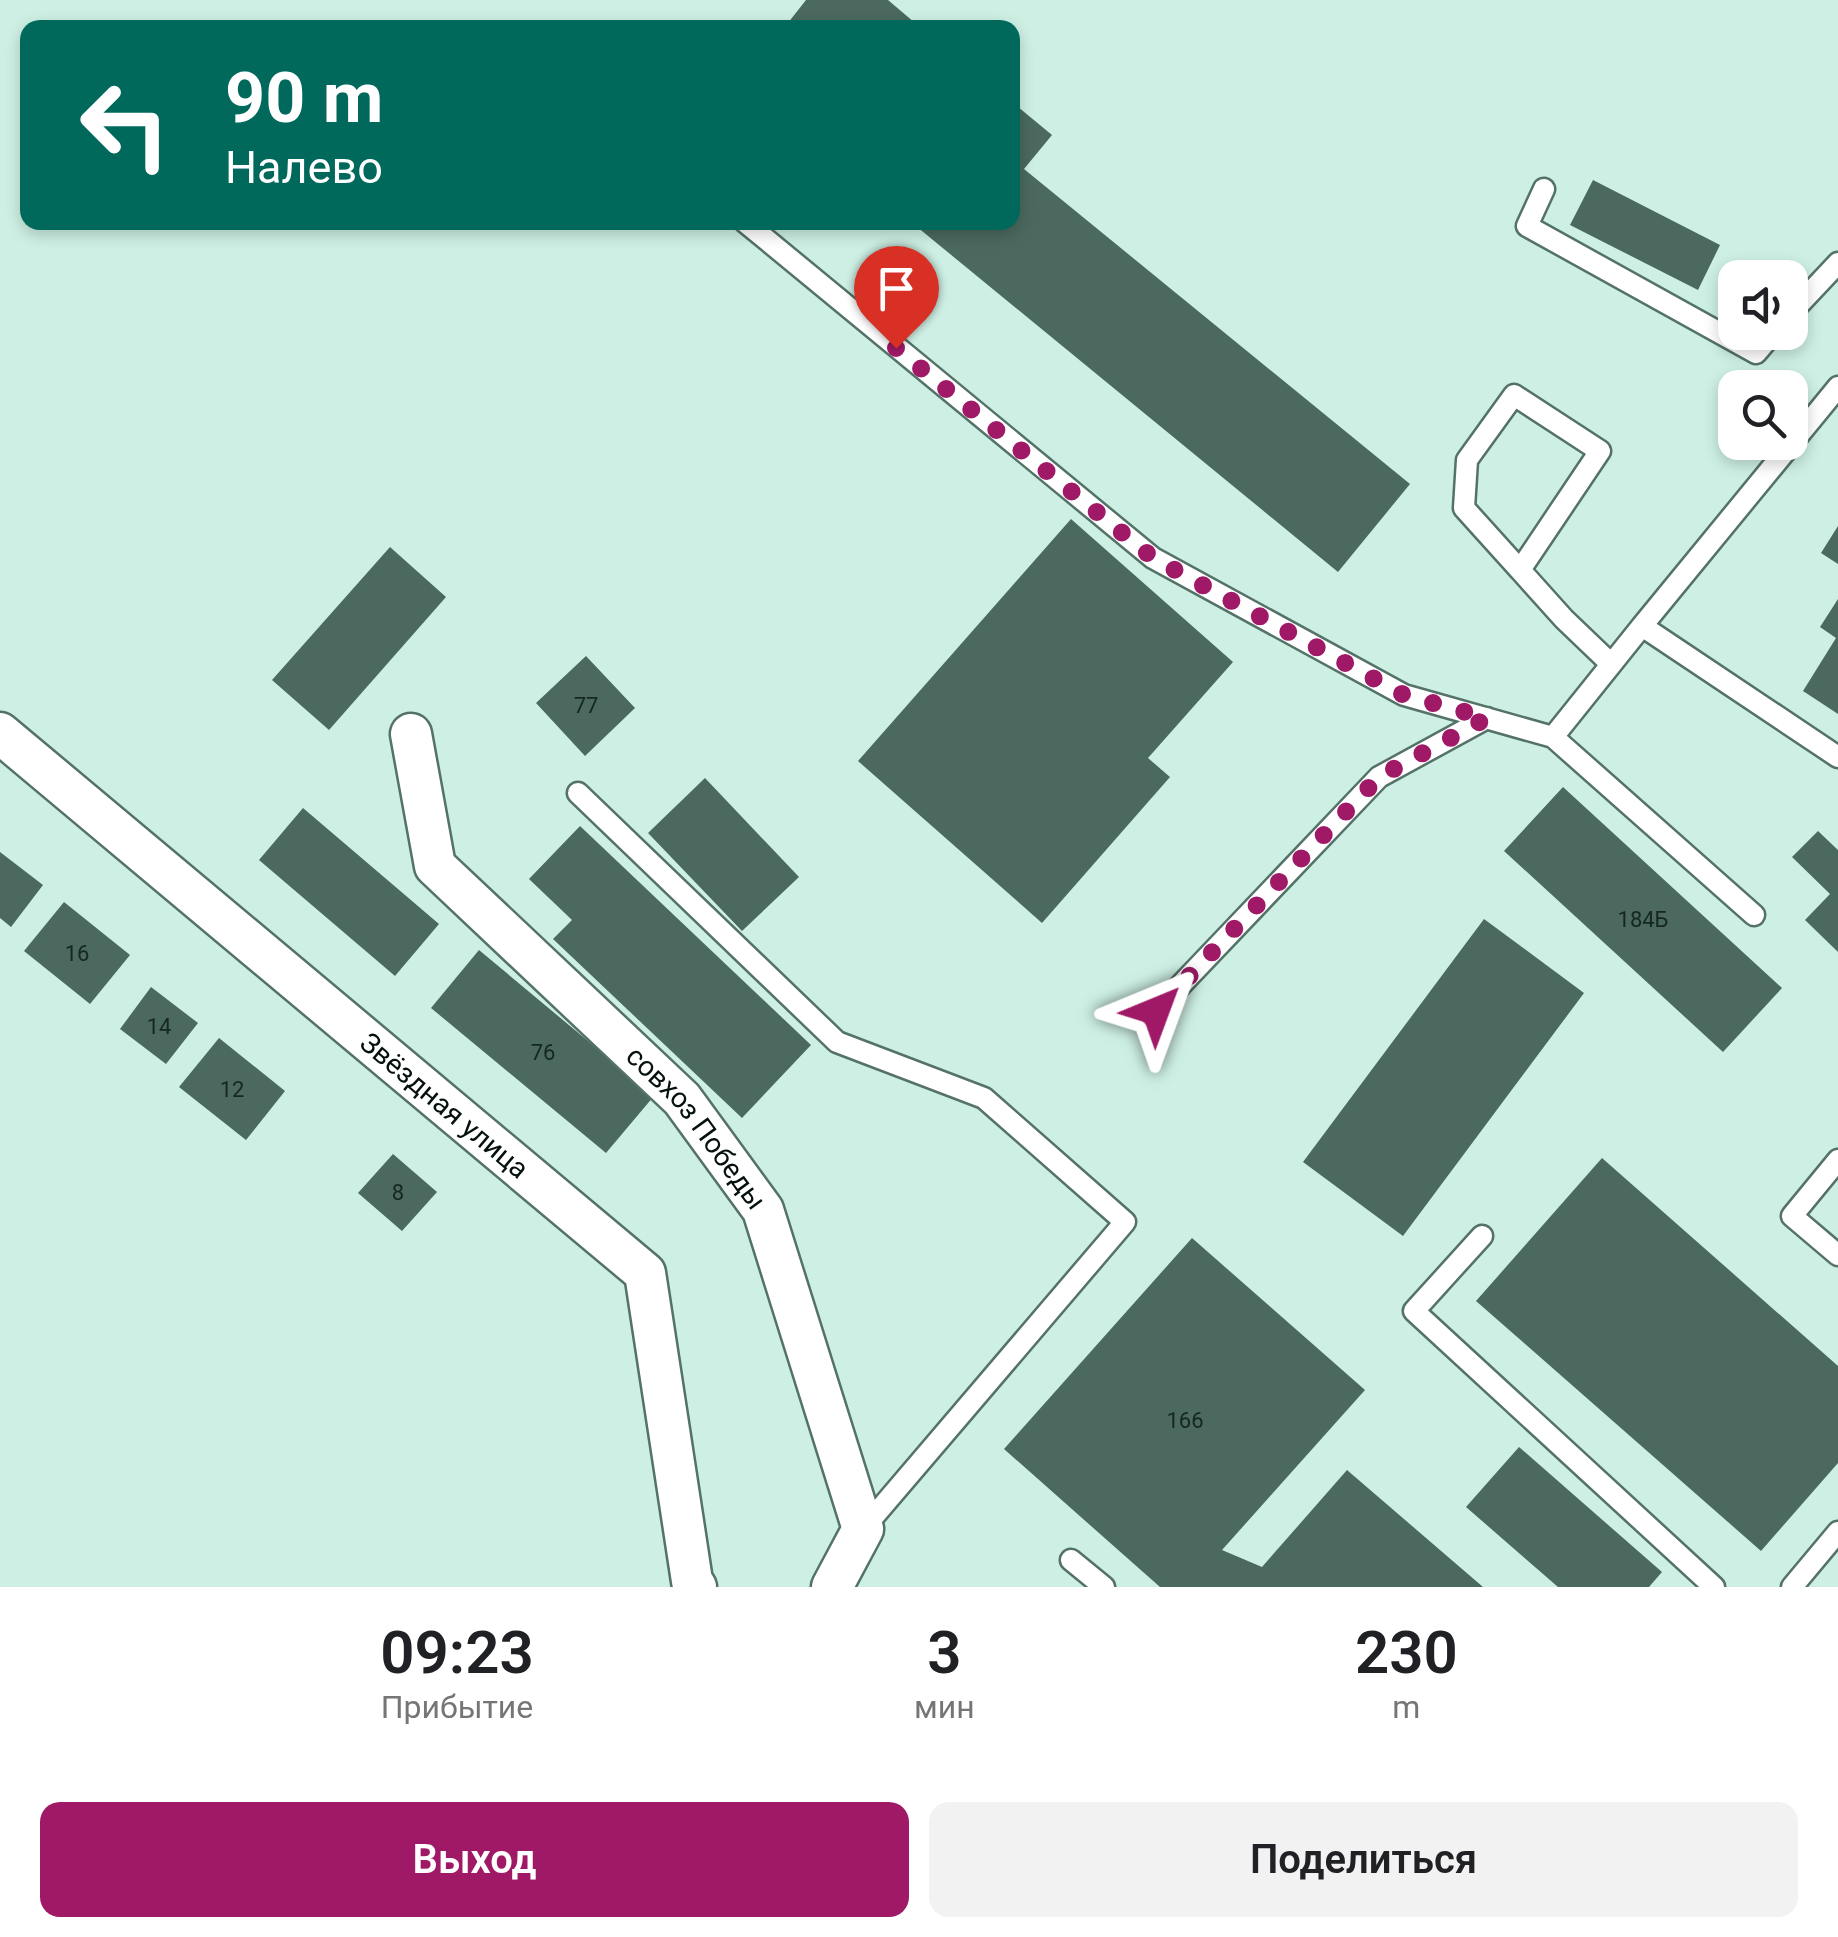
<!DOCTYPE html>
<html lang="ru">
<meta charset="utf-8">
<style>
:root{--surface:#fff;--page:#f2f2f2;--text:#202124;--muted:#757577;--accent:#9f1967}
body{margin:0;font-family:Roboto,sans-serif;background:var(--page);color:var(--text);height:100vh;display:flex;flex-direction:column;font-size:38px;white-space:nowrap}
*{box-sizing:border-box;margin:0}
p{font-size:32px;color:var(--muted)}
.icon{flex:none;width:55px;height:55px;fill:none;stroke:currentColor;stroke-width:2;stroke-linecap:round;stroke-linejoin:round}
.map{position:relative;height:1587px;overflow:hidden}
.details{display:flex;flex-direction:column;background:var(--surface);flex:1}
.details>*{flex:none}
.top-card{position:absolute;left:20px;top:20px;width:1000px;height:210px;border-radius:20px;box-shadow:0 5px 15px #0003;background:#00695c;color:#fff;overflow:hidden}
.fabs{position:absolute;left:1718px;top:260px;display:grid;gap:20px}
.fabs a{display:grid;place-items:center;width:90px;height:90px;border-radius:20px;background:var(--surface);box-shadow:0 5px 15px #0003;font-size:50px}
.pin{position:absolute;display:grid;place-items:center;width:85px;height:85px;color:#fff;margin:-102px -42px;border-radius:50% 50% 50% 0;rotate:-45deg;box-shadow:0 0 10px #0007}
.pin .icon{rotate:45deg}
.me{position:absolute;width:110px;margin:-55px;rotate:44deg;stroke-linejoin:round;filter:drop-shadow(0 0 8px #0008)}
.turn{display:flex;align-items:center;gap:35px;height:210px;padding:0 40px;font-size:45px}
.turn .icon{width:130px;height:130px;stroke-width:2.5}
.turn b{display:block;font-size:70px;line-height:85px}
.eta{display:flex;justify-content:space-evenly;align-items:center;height:170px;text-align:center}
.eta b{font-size:60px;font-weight:600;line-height:70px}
.action{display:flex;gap:20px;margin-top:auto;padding:20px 40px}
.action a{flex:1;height:115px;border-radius:20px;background:var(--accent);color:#fff;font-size:40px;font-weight:600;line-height:115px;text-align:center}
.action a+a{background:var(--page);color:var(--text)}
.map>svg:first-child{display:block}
.building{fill:#4b695f}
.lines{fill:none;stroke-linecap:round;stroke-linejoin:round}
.lane-casing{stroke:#547268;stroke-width:25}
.street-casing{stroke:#547268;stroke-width:45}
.lane{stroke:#fff;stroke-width:20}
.street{stroke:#fff;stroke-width:40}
.route{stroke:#9f1967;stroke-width:18;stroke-dasharray:0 32.4}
.labels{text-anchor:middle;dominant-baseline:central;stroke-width:8;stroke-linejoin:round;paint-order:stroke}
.number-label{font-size:22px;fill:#162722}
.street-label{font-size:28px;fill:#05110d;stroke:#fff}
</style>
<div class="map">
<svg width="1838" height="1587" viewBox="0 0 1838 1587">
<rect width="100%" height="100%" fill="#cef0e4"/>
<path class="building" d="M 806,0 L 888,0 L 921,28 L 784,28 Z
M 1012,102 L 1052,135 L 1024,169 L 1410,484 L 1338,572 L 911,222 L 1012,222 Z
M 1593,180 L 1720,245 L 1698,290 L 1570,225 Z
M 1071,519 L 1233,662 L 1148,758 L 1170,777 L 1042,923 L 858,761 Z
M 1838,526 L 1838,564 L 1821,553 Z
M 390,547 L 446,597 L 329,730 L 272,680 Z
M 1838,599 L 1838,714 L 1803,691 L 1836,638 L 1820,627 Z
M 586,656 L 635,708 L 585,756 L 536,703 Z
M 705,778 L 799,877 L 742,931 L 648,833 Z
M 1563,787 L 1782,988 L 1723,1052 L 1504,851 Z
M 303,808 L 439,924 L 395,976 L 259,860 Z
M 580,826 L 811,1045 L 742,1118 L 553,939 L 572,920 L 529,879 Z
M 1818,831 L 1838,850 L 1838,952 L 1805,920 L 1830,894 L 1792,857 Z
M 0,852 L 43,885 L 11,927 L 0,918 Z
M 64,902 L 130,955 L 90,1004 L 24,951 Z
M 1484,919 L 1584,993 L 1403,1236 L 1303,1162 Z
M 479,950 L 654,1096 L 606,1153 L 431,1008 Z
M 151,987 L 198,1023 L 166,1064 L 120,1029 Z
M 219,1038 L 285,1091 L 246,1140 L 179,1087 Z
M 393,1154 L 437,1192 L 402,1231 L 358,1193 Z
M 1602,1158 L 1838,1366 L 1838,1463 L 1761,1551 L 1476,1301 Z
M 1192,1238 L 1365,1390 L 1222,1550 L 1262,1567 L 1347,1470 L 1483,1587 L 1160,1587 L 1004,1449 Z
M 1519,1447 L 1662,1572 L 1649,1587 L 1558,1587 L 1466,1507 Z"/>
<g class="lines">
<g class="lane-casing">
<path id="lane" d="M 1544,189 L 1527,226 L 1756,353 L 1774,332
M 745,222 L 1153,558 L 1404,695 L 1553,737
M 1790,314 L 1838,263
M 1838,387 L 1642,626 L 1838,757
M 1520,570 L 1464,508 L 1467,460 L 1514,395 L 1600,451 L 1520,570 L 1564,619 L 1611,664
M 1642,626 L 1553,737 L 1754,915
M 578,793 L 837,1042 L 984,1098 L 1125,1222 L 863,1529
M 1156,1011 L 1379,777 L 1487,718
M 1838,1160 L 1792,1216 L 1838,1255
M 1482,1236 L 1414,1311 L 1714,1587
M 1071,1560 L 1104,1587
M 1792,1587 L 1838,1532"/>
</g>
<g class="street-casing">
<g id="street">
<path id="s1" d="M 0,733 L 645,1273 L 692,1581 L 696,1587"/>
<path id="s2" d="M 411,734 L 435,866 L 682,1099 L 763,1210 L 863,1529 L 832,1587"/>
</g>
</g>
<use href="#lane" class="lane"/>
<use href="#street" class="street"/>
</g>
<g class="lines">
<path class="route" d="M 896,348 L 1153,558 L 1404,695 L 1487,718 L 1379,777 L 1156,1011"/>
</g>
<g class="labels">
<g class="number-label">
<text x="586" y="705">77</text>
<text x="1643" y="919">184Б</text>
<text x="77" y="953">16</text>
<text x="159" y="1026">14</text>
<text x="543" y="1052">76</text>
<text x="232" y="1089">12</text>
<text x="398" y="1192">8</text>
<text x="1185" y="1420">166</text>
</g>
<g class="street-label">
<text stroke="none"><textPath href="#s1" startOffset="580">Звёздная улица</textPath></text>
<text stroke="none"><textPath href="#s2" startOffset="505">совхоз Победы</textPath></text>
</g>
</g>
</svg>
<div class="fabs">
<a><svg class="icon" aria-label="sound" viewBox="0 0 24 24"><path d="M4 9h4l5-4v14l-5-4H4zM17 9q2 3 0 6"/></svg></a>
<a><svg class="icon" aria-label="search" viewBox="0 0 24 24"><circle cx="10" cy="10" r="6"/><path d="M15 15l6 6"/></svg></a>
</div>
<div class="pin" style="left:896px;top:348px;background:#d93025"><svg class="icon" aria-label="arrive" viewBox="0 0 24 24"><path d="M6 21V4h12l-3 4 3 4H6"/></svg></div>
<svg class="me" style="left:1156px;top:1011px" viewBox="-20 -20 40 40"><path d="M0-17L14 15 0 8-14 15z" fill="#9f1967" stroke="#fff" stroke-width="4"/></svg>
<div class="top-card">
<div class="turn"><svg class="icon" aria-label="left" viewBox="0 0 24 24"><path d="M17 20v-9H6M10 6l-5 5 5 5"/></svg><div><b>90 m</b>Налево</div></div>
</div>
</div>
<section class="details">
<div class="eta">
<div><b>09:23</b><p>Прибытие</p></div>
<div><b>3</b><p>мин</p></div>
<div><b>230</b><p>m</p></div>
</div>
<div class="action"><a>Выход</a><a>Поделиться</a></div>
</section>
